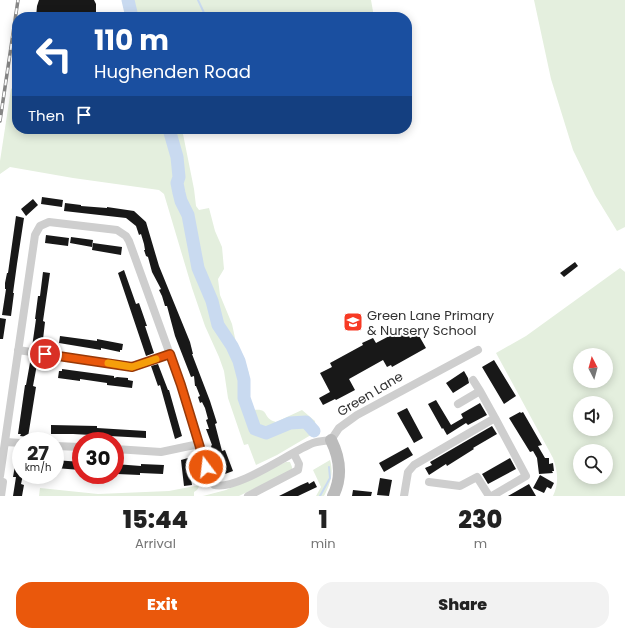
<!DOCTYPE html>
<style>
:root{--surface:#fff;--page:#f2f2f2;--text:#222;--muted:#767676;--accent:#ea580c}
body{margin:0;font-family:Poppins,sans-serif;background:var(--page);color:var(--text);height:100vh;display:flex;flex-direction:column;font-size:15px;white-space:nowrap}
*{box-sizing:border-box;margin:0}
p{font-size:13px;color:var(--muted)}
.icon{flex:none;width:22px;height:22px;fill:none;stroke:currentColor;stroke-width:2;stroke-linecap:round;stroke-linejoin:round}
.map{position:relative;height:496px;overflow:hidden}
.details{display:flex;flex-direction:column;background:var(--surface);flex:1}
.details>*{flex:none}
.guide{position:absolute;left:12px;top:12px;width:400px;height:122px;border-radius:16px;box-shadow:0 2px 10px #0003;background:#1a4fa0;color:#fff;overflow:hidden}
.needle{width:26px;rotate:354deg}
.controls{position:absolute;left:573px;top:348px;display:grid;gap:8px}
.controls a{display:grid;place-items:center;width:40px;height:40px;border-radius:50%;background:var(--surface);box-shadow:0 2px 10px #0003;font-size:20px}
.speed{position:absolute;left:12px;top:432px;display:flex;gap:8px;font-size:20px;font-weight:700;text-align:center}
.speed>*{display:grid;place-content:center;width:52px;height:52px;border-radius:50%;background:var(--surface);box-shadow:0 2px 10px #0003;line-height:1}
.speed small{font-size:10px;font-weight:400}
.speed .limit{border:6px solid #d22;background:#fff;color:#111}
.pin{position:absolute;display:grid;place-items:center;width:34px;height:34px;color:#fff;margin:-17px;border:2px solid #fff;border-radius:50%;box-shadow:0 1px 4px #0007}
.me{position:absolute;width:44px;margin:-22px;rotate:345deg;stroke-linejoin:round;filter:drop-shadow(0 0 3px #0008)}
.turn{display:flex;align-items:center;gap:14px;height:84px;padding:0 16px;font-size:18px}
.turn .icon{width:52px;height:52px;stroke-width:2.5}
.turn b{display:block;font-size:28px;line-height:34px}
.then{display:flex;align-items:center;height:38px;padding:0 16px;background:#0003;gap:8px;font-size:15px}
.eta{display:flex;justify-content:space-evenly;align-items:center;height:68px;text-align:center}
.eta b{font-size:24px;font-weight:800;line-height:28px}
.primary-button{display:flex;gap:8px;margin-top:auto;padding:8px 16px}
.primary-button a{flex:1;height:46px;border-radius:16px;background:var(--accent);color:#fff;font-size:16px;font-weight:800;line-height:46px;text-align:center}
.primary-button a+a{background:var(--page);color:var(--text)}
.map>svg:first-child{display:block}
.green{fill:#e4efde;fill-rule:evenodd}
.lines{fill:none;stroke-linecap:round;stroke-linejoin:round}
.stream{stroke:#c9daf0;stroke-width:2}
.river{stroke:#c9daf0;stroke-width:13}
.building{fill:#181818}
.street{stroke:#cecece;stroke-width:8}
.secondary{stroke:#bbb;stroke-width:12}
.rail-casing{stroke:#868686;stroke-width:3.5}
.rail{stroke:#fff;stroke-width:2;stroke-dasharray:6;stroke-linecap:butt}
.route-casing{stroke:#983908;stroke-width:10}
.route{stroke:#ea580c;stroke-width:7}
.slow{stroke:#f59e0b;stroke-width:7}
.labels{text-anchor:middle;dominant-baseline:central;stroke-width:4;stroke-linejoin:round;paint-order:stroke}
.poi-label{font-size:13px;fill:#313131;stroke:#fff;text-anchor:start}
.street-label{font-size:13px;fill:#313131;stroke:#fff}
</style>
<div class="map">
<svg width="625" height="496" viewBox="0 0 625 496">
<rect width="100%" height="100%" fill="#fff"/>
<path class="green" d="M 122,0 L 371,0 L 374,17 L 126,17 Z
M 534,0 L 625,0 L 625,227 L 617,231 L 595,195 L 573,150 L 551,79 Z
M 16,85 L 17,129 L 182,129 L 194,189 L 196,206 L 199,210 L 209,208 L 215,231 L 222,247 L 224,269 L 218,279 L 220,295 L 232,324 L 240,361 L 245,361 L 249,374 L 249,381 L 245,386 L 251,408 L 253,410 C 271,408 261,418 276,422 L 302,410 L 315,421 L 316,432 L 277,455 L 256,465 L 248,444 L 244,445 L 228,398 L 224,371 L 219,357 L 205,326 L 192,288 L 164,194 L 159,190 L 73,178 L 10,167 L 0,174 L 0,161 L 11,89 Z
M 620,268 L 625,272 L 625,496 L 553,496 C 559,483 558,472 553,458 L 496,353 L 526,336 ZM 580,355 L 606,355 L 606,381 L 580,381 ZM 580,403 L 606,403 L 606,429 L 580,429 ZM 580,451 L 606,451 L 606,477 L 580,477 Z
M 330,460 C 334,474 330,484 324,496 L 316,496 L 321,487 L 313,470 Z
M 286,462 L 290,462 L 292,467 L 292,470 L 290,471 L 239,496 L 203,496 L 226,490 Z
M 200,485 L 197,490 L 194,492 L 194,496 L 39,496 L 40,488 L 98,494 L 169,491 Z"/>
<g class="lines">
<path class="stream" d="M 198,0 L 206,17
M 320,496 L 330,478 L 329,467"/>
<path class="river" d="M 128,0 L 132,17
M 169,129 L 177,157 L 179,177 L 177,183 L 179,193 L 181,201 L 188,215 L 198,268 L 212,301 L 218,325 L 232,346 L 239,361 L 244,380 L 244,398 L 255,429 L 266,433 L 290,423 L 306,422 L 314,431"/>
</g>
<path class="building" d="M 39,0 L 94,0 L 96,4 L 96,17 L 36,17 L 37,6 Z
M 42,197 L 63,200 L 62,207 L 41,204 Z
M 33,199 L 38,205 L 26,216 L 21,209 Z
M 65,203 L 81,205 L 81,206 L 107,208 L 107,207 L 134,211 L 146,222 L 159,266 L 190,342 L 193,354 L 192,354 L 210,401 L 217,423 L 215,424 L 222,451 L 225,450 L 233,471 L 225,474 L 224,472 L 223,473 L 215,452 L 213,452 L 211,446 L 212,445 L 206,429 L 209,429 L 206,420 L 208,419 L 205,408 L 202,402 L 200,403 L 198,397 L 200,396 L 196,386 L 195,386 L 194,376 L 191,377 L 175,336 L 167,306 L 165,306 L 162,296 L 159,290 L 161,289 L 152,272 L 148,257 L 146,256 L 144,250 L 145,250 L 144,244 L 141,234 L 139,235 L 136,226 L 126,218 L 64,211 Z
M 16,216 L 24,218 L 17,264 L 13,293 L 14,293 L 11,316 L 2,315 L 6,289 L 5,289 L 5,283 L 7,273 L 8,273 Z
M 46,235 L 69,238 L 68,246 L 45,243 Z
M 71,237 L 93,240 L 92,247 L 70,243 Z
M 93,243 L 122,247 L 121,255 L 92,250 Z
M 575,262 L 578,266 L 564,277 L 560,273 Z
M 124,270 L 136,304 L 139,303 L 147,326 L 145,326 L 154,353 L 146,356 L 118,273 Z
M 43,272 L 50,273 L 43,321 L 45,322 L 42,348 L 32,347 L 36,319 L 35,319 L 38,296 L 40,296 Z
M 0,318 L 6,319 L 3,339 L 0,339 Z
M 406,330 L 410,338 L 418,334 L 426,348 L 392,367 L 391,365 L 387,367 L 383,360 L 349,379 L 355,390 L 336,400 L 335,399 L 323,405 L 319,398 L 330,392 L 320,373 L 332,367 L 330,363 L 363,345 L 362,343 L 373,338 L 376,343 L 395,333 L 397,335 Z
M 60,336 L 97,341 L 97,339 L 123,344 L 122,350 L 120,350 L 120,352 L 101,348 L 101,350 L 59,343 Z
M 31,357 L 38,359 L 33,386 L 36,387 L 28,437 L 20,436 L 21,434 L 18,434 L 25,385 L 26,385 Z
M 494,360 L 516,396 L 504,404 L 482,367 Z
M 158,364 L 168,390 L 169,390 L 182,436 L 175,439 L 160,385 L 158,386 L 151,366 Z
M 62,369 L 114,376 L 114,378 L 117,377 L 128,378 L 128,380 L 133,381 L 132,388 L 107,385 L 107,383 L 80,379 L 80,381 L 58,378 L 59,371 L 62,371 Z
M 464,371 L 468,378 L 469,383 L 453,393 L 446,383 Z
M 436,400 L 451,425 L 463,418 L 461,414 L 480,403 L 487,415 L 468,425 L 466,423 L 447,435 L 443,428 L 442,429 L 428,404 Z
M 407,408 L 423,438 L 414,443 L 397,413 Z
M 520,412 L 521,413 L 523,412 L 542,445 L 538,446 L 545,458 L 549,458 L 549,464 L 553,463 L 554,471 L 552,471 L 553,473 L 539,474 L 537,458 L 533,451 L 530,452 L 509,418 Z
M 51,425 L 97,426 L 97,428 L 146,431 L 146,438 L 73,434 L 51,434 Z
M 492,426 L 497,434 L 473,448 L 474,449 L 447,466 L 446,464 L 429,475 L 425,468 L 432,465 L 430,462 Z
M 408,447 L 413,455 L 384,472 L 379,463 Z
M 18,448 L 21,448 L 21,475 L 23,475 L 21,484 L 24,485 L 22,496 L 13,496 L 16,477 L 13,477 Z
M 188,458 L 192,485 L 184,486 L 181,460 Z
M 510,458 L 516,469 L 488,484 L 482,474 Z
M 55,460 L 81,462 L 81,470 L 55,468 Z
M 115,464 L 141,466 L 141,464 L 164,465 L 163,474 L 140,473 L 140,475 L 117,474 L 117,471 L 115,471 Z
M 540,475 L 554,483 L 551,489 L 547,487 L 544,493 L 533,488 Z
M 380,478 L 392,480 L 389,496 L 377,495 Z
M 314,481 L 317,487 L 298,496 L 279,496 L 301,485 L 308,482 L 309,484 Z
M 529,484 L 536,496 L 508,496 Z
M 353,490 L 372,492 L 371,496 L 352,496 Z"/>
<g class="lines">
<path class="street" d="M 18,350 L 131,367 L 170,354
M 473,380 L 480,391
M 6,442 L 21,443
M 55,446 L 81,447
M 115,449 L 161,452 L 199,444
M 0,476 L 35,235 L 40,226 L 49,222 L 117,230 L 126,236 L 129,241 L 181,385 L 209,479 L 214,485 C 237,491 290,452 313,443 C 319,441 325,441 331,440 L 339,428 L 357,415 L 478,350
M 429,482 L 460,486 L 477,477 L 489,496
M 1,496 L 3,482
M 248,496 L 298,470 L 299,464 L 294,454
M 404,496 L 408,472 L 414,465 L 495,418 L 480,391 L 458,404
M 492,496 L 526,476 L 495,418"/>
<path class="secondary" d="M 331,440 C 340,458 342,478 333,496"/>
<g class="rail-casing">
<path id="rail" d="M 0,121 L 18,0"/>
</g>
<use href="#rail" class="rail"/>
</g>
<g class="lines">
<g class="route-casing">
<path id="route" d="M 45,354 L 132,367 L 170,354 L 181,385 L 206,467"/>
</g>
<use href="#route" class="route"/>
<path class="slow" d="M 108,363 L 132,367 L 156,359"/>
</g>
<defs>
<g id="school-square" transform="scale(1)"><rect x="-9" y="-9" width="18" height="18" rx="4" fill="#f73a24" stroke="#fff"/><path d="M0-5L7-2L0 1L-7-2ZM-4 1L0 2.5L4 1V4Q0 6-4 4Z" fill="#fff"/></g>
</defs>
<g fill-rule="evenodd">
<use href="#school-square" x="353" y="322"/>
</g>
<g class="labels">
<g class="poi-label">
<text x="367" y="315">Green Lane Primary<tspan x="367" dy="15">&amp; Nursery School</tspan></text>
</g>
<g class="street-label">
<text transform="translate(370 394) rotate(-31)">Green Lane</text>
</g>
</g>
</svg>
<div class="controls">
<a><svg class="needle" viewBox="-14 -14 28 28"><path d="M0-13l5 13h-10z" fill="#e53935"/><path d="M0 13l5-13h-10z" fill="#767676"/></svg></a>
<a><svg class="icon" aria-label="sound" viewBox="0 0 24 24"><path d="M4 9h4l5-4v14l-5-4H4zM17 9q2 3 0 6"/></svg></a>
<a><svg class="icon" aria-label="search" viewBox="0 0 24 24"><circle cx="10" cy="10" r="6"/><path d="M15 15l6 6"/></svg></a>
</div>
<div class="speed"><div>27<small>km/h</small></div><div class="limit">30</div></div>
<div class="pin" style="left:45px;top:354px;background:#d93025"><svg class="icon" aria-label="arrive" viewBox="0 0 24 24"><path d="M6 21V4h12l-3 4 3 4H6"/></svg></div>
<svg class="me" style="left:206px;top:467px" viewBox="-20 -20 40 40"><circle r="17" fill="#ea580c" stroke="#fff" stroke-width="3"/><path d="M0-11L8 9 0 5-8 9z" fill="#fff"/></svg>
<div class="guide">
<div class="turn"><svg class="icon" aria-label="left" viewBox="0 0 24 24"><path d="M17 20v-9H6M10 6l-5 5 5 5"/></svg><div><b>110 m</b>Hughenden Road</div></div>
<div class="then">Then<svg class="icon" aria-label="arrive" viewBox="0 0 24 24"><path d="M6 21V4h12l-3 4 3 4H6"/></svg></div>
</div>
</div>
<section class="details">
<div class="eta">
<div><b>15:44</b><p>Arrival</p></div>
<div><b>1</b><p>min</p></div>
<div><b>230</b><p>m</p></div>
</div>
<div class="primary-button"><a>Exit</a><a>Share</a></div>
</section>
